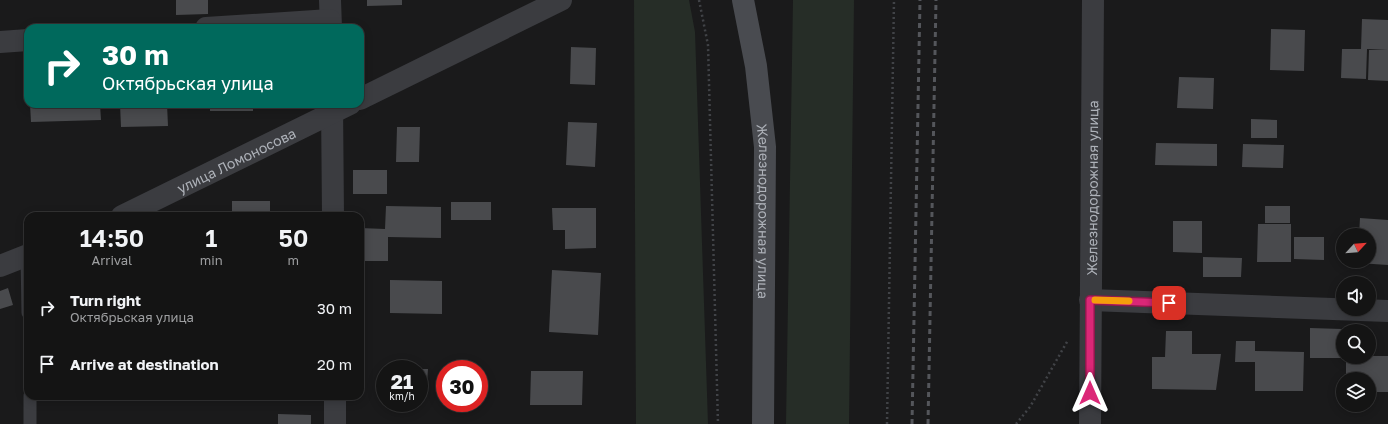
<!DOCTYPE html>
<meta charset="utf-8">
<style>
:root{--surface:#141414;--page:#1d1d1d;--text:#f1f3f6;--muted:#9d9ea0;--line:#333334}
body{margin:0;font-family:"Golos Text",sans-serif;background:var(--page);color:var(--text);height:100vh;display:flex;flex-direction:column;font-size:15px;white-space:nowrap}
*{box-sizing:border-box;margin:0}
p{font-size:13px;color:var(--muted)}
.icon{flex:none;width:22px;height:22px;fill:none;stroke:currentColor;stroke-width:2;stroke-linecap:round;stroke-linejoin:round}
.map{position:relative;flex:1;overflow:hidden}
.side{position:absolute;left:24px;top:212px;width:340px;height:188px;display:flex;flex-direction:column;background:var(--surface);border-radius:12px;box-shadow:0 2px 10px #0003,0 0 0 1px var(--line)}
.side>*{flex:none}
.banner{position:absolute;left:24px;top:24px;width:340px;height:84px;border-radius:12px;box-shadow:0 2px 10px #0003,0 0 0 1px var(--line);background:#00695c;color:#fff;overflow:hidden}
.needle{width:26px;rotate:64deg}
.buttons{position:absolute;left:1336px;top:228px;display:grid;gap:8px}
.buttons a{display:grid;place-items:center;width:40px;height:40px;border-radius:50%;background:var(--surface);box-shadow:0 2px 10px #0003,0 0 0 1px var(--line);font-size:20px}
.speed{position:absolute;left:376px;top:360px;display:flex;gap:8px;font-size:20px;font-weight:700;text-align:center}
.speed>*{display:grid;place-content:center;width:52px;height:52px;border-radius:50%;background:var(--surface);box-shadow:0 2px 10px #0003,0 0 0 1px var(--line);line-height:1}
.speed small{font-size:10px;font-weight:400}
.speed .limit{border:6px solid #d22;background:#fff;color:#111}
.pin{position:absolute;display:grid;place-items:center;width:34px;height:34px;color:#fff;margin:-17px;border-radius:8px;box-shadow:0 2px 6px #0006}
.me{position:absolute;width:44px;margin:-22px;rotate:0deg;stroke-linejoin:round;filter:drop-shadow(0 0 3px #0008)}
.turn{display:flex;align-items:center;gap:14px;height:84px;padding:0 12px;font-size:18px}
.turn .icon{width:52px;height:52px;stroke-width:2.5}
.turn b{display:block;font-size:28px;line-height:34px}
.eta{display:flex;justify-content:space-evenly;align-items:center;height:68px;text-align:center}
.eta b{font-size:24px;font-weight:600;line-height:28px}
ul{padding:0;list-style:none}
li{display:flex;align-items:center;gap:12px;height:56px;padding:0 12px}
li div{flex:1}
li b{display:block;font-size:15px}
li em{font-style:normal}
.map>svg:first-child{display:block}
.green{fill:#262d27}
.building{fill:#494a4d}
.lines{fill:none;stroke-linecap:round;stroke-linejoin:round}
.path{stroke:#414347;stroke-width:2.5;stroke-dasharray:2 3;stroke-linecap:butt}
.lane{stroke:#3b3c40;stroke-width:13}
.street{stroke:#3b3c40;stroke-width:22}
.secondary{stroke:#494b50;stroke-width:22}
.rail{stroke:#54565b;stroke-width:3;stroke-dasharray:5 4;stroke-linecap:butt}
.route-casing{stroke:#8e194d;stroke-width:10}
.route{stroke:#db2777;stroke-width:7}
.slow{stroke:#f59e0b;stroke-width:7}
.labels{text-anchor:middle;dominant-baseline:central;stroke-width:4;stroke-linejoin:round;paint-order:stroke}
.street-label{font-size:14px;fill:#aeb2b9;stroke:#151517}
</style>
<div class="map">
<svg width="1388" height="424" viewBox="0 0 1388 424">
<rect width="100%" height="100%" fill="#1a1a1b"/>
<path class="green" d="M 634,0 L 689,0 L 695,32 L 708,424 L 636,424 Z
M 793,0 L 854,0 L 849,424 L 786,424 Z"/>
<path class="building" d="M 176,0 L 208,0 L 208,14 L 176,15 Z
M 367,0 L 402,0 L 402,5 L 367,6 Z
M 1362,19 L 1388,20 L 1388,50 L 1367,49 L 1366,79 L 1341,78 L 1342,49 L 1361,49 Z
M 1271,29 L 1305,30 L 1304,71 L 1270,70 Z
M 571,47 L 596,48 L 595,85 L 570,84 Z
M 1369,50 L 1388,50 L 1388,81 L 1368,80 Z
M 1179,77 L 1214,78 L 1213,109 L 1177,108 Z
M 30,104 L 100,104 L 101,120 L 31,122 Z
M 120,104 L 167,104 L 168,126 L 121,127 Z
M 210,104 L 253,104 L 253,111 L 210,111 Z
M 1251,119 L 1277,120 L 1277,138 L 1251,138 Z
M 568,122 L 597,123 L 595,167 L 566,165 Z
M 397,127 L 420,127 L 419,162 L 396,162 Z
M 1156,143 L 1217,144 L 1217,166 L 1155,165 Z
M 1243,144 L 1284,145 L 1283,168 L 1242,167 Z
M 353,170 L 387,170 L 387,194 L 353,194 Z
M 232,201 L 270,201 L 270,216 L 232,216 Z
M 451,202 L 491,202 L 491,220 L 451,220 Z
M 386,206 L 441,207 L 441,238 L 388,237 L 388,261 L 360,261 L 360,228 L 385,229 Z
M 1265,206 L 1290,206 L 1290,223 L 1265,223 Z
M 552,208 L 596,208 L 596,248 L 565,249 L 565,230 L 553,230 Z
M 1360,218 L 1388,220 L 1388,265 L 1358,263 L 1358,261 L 1369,261 L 1369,235 L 1359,235 Z
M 1173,221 L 1202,221 L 1202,253 L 1173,252 Z
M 1258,224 L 1291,224 L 1291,262 L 1257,262 Z
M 1294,237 L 1324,237 L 1324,260 L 1294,259 Z
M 1203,257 L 1242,258 L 1241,277 L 1203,277 Z
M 552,270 L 601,273 L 598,335 L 549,332 Z
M 390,280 L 442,281 L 442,314 L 390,313 Z
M 8,288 L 13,305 L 0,309 L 0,291 Z
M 1310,328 L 1342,329 L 1342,358 L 1310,358 Z
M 1166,331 L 1192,331 L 1192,354 L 1221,354 L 1216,390 L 1152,389 L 1152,357 L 1165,357 Z
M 1236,341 L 1255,341 L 1255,351 L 1304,352 L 1303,391 L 1255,391 L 1255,362 L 1235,362 Z
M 1369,356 L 1388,356 L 1388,392 L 1369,392 L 1369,379 L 1346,379 L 1346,357 L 1369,357 Z
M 392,367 L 404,368 L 404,369 L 392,369 Z
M 419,369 L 428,369 L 426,397 L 419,396 Z
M 531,371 L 583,371 L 582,405 L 530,405 Z
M 278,414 L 311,415 L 311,424 L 278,424 Z"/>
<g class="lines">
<path class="path" d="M 699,0 L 708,45 L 718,424
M 887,424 L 894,0
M 1016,424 L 1030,407 L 1068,340"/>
<path class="lane" d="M 27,255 L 28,313
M 30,396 L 30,424"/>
<g class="street">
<path d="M 330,0 L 331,28"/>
<path d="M 206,28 L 330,20"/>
<path d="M 0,42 L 28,40"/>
<path d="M 360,99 L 561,0"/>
<path d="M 332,104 L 333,216"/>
<path id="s1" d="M 122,216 L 350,104"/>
<path d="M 0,266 L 28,255"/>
<path d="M 1090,300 L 1388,311"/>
<path d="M 335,396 L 335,424"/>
<path id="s2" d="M 1090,424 L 1093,0"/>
</g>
<path class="secondary" id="s3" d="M 743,0 L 756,66 L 765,147 L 763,424"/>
<path class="rail" d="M 912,424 L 920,0
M 928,424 L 936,0"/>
</g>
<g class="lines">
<g class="route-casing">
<path id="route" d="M 1090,393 L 1090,300 L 1169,303"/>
</g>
<use href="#route" class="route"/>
<path class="slow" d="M 1095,300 L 1129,301"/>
</g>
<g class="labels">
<g class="street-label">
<text stroke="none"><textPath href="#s1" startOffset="127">улица Ломоносова</textPath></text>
<text stroke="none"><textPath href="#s2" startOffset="236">Железнодорожная улица</textPath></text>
<text stroke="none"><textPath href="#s3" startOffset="213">Железнодорожная улица</textPath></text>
</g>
</g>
</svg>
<div class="buttons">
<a><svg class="needle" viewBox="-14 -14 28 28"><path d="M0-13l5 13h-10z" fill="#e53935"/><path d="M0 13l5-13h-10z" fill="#9d9ea0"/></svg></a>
<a><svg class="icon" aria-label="sound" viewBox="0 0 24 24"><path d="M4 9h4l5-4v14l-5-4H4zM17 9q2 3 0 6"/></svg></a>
<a><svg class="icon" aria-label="search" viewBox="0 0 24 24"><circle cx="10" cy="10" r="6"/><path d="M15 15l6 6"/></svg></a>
<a><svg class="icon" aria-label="layers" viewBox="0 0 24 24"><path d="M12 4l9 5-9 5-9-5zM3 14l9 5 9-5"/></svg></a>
</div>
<div class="speed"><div>21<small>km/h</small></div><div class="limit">30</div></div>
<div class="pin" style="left:1169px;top:303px;background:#d93025"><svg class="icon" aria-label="arrive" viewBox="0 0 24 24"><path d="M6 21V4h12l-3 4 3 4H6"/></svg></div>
<svg class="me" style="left:1090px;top:393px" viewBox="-20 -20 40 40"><path d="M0-17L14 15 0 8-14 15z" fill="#db2777" stroke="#fff" stroke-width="4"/></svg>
<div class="banner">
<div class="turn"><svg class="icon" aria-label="right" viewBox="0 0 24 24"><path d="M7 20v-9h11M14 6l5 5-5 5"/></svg><div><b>30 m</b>Октябрьская улица</div></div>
</div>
<section class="side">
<div class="eta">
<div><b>14:50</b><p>Arrival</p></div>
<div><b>1</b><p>min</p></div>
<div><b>50</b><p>m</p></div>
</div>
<ul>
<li><svg class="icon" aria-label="right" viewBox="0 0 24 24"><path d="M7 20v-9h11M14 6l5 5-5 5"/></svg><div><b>Turn right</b><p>Октябрьская улица</p></div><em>30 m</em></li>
<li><svg class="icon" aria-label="arrive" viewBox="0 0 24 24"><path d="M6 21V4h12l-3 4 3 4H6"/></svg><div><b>Arrive at destination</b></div><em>20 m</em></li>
</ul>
</section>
</div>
